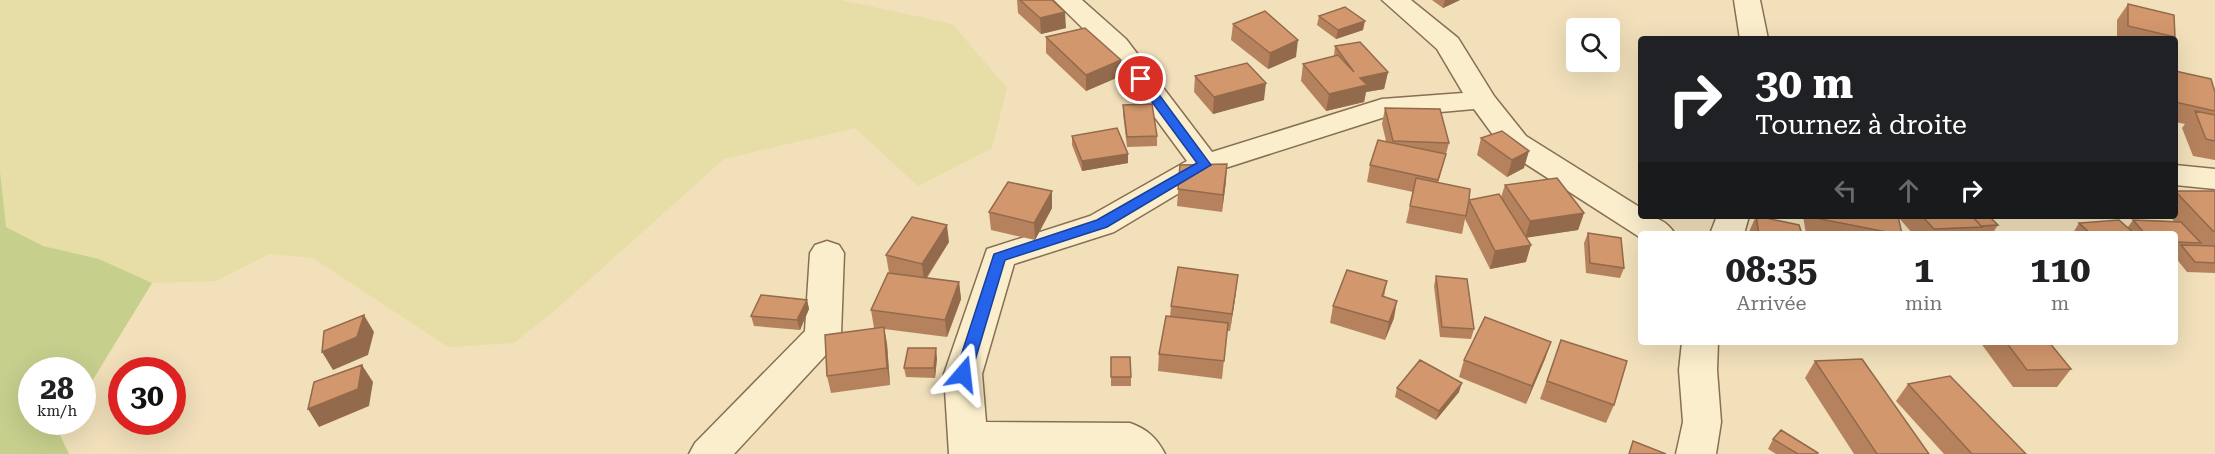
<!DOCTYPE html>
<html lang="fr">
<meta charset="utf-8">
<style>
:root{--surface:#fff;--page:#f2f2f2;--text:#202124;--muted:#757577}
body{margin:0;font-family:"Roboto Serif",serif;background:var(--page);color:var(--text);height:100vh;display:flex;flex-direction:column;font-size:22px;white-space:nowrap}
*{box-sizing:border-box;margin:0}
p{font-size:20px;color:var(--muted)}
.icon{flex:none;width:33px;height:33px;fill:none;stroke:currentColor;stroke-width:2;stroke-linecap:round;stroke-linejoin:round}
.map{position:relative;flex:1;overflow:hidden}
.details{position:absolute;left:1638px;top:231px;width:540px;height:114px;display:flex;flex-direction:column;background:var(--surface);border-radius:6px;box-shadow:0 6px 24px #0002}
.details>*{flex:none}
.top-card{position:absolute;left:1638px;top:36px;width:540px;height:183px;border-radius:6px;box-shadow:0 6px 24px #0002;background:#202124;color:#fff;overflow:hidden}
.buttons{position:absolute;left:1566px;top:18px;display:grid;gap:12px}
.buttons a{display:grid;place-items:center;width:54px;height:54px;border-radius:6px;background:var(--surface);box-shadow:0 6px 24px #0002;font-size:30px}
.speed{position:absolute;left:18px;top:357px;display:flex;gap:12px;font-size:30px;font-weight:700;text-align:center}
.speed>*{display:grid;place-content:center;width:78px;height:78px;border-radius:50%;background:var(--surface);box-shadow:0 6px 24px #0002;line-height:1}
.speed small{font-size:15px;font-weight:400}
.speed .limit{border:9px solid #d22;background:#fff;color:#111}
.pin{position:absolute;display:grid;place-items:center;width:51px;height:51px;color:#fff;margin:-26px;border:3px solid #fff;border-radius:50%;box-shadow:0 2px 6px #0007}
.me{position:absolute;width:66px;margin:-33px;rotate:17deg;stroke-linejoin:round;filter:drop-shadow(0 0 4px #0008)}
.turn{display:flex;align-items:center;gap:21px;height:126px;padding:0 18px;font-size:27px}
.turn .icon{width:78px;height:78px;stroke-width:2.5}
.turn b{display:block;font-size:42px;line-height:51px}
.lanes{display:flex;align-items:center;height:57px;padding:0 18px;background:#0003;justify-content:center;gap:30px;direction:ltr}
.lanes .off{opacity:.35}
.eta{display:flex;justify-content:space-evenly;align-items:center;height:102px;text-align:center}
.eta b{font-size:36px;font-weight:700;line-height:42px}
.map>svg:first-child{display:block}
.farmland{fill:#e7dda7}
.green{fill:#c7cf8d}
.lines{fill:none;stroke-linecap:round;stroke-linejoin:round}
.street-casing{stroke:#886f53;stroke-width:3}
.street{fill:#fbeecd;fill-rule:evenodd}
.wall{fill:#b5825d}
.shaded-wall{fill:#936a4c}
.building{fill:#d2976c;stroke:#936a4c;stroke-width:1.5}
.route{fill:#2563eb;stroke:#184099;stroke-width:1.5}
</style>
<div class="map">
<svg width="2215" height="454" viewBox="0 0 2215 454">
<rect width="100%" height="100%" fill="#f1e0ba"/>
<path class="farmland" d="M 0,0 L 841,0 L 952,24 L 1007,88 L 992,148 L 918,186 L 855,128 L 724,159 L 560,306 L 514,343 L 448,347 L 313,258 L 269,254 L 216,281 L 152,283 L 99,259 L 43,246 L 6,227 L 0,171 Z"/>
<path class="green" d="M 0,171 L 6,227 L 43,246 L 99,259 L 152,283 L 83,396 L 82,370 L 32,370 L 32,422 L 66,422 L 59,433 L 69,454 L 0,454 Z"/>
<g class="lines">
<g class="street-casing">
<path id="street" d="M 1054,0 L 1082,0 L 1126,39 L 1212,152 L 1382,99 L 1463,93 L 1437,49 L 1382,0 L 1411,0 L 1458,38 L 1494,96 L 1526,136 L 1641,208 L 1641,216 C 1656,216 1667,221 1675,234 L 1641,234 L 1641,238 L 1504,150 L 1474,109 L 1385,117 L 1216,171 L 1114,232 L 1014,264 L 982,374 L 986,422 L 1130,423 C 1147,429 1157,438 1165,454 L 949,454 L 944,374 L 987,249 L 1090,216 L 1187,161 L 1106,51 Z
M 1734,0 L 1760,0 L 1768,39 L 1740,39 Z
M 2175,165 L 2215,169 L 2215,189 L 2175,185 Z
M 1717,216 L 1749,216 L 1744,234 L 1710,234 Z
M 827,241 L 839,245 L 844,253 L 841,335 L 836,344 L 734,454 L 689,454 L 695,443 L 805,331 L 810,253 L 815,245 Z
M 1682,342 L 1718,342 L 1717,370 L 1721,422 L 1716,454 L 1676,454 L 1683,422 L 1679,370 Z"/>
</g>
<use href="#street" class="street"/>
</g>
<path class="wall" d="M 1017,0 L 1052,0 L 1066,28 L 1041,34 L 1018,13 Z
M 1432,0 L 1460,0 L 1443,8 Z
M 2128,4 L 2175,37 L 2174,39 L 2117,39 L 2117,20 Z
M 1319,16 L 1363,30 L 1336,39 L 1317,25 Z
M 1233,24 L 1296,57 L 1268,69 L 1231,40 Z
M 1046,37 L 1121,76 L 1086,91 L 1046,53 Z
M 1335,46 L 1388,72 L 1384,89 L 1366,92 L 1364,102 L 1326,111 L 1301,81 L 1303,64 L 1334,56 Z
M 2175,71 L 2215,92 L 2215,160 L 2193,156 L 2182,128 L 2185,124 L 2175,122 Z
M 1195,76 L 1264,100 L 1213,114 L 1194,92 Z
M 1123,105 L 1157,136 L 1157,146 L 1127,147 L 1123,114 Z
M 1385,108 L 1449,143 L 1438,183 L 1469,200 L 1501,197 L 1505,185 L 1584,213 L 1578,230 L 1527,237 L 1526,262 L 1490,269 L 1465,219 L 1462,234 L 1406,223 L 1413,192 L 1367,182 L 1370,165 L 1386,141 L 1382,124 Z
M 1072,136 L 1128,163 L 1082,171 L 1072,145 Z
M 1481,138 L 1524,168 L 1507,177 L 1477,155 Z
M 1180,165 L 1226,181 L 1222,212 L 1177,206 Z
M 2175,191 L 2215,191 L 2215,273 L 2187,272 L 2175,257 L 2175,234 L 2074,234 L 2073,233 L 2079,223 L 2128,227 L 2133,220 L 2174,221 L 2169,216 L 2175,216 Z
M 1052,208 L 1035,240 L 991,230 L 989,212 Z
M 1756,216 L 1802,234 L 1748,234 Z
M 1803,216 L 1989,216 L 1998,225 L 1992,234 L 1913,234 L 1898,217 L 1902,234 L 1806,234 Z
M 1588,233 L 1624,268 L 1620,278 L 1586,273 L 1584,243 Z
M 949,242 L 927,278 L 959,282 L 961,299 L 947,337 L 884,329 L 887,344 L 890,385 L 831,393 L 827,376 L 874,328 L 871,310 L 889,273 L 886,255 Z
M 1436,276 L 1474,329 L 1471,339 L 1440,337 L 1434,286 Z
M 1387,281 L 1384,297 L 1394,318 L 1385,340 L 1330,323 L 1333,306 Z
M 1236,292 L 1230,331 L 1227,331 L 1222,379 L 1158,371 L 1159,354 L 1170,317 L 1171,306 Z
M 807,300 L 809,309 L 800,330 L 754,326 L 751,316 Z
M 1561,340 L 1614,405 L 1606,423 L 1540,399 Z
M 1551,342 L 1545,359 L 1526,404 L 1459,377 L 1464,360 Z
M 1980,342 L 2049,342 L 2071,369 L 2057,387 L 2013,387 Z
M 1111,357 L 1131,377 L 1131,386 L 1111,386 Z
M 937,358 L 935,378 L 906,377 L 904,368 Z
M 1815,361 L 1929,454 L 1854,454 L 1805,378 Z
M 1908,384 L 2026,454 L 1944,454 L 1896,401 Z
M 1397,388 L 1459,392 L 1436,420 L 1395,397 Z
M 1773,439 L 1817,454 L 1776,454 L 1768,449 Z"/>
<path class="shaded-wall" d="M 1445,0 L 1460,0 L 1443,8 Z
M 1065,12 L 1066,28 L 1041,34 L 1040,18 Z
M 1365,21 L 1363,30 L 1336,39 L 1338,30 Z
M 1298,40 L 1296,57 L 1268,69 L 1270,53 Z
M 1121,60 L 1121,76 L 1086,91 L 1086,75 Z
M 1388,72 L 1384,89 L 1366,92 L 1364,102 L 1326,111 L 1329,94 L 1360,78 Z
M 1266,83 L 1264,100 L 1213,114 L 1214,97 Z
M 1529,151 L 1524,168 L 1507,177 L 1512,160 Z
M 1128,154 L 1128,163 L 1082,171 L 1082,161 Z
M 1227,164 L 1226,181 L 1222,212 L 1223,195 Z
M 1052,191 L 1052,208 L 1035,240 L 1034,223 Z
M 1584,213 L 1578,230 L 1525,238 L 1530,221 Z
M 947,225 L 949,242 L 924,281 L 922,264 Z
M 1531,245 L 1526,262 L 1490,269 L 1495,251 Z
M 1238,275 L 1236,292 L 1230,331 L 1232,314 Z
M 959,282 L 961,299 L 947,337 L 945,320 Z
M 807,300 L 809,309 L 800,330 L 797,320 Z
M 1397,301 L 1394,318 L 1385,340 L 1389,322 Z
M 364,315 L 374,332 L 368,355 L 333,370 L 322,352 Z
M 884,327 L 887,344 L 890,385 L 887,368 Z
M 1551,342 L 1545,359 L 1526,404 L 1532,386 Z
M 936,348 L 937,358 L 935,378 L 934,368 Z
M 362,365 L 373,382 L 369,406 L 319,427 L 308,409 Z
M 1462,383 L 1459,392 L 1436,420 L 1439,411 Z"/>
<path class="building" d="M 1020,0 L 1052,0 L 1065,12 L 1040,18 Z
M 2128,4 L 2174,15 L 2175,37 L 2128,26 Z
M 1345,7 L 1365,21 L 1338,30 L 1319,16 Z
M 1265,11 L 1298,40 L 1270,53 L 1233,24 Z
M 1085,28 L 1121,60 L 1086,75 L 1046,37 Z
M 1360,42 L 1388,72 L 1360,78 L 1367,85 L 1329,94 L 1303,64 L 1338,55 L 1354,72 L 1335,46 Z
M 1247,63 L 1266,83 L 1214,97 L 1195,76 Z
M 2175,71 L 2211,79 L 2215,92 L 2215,111 L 2175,102 Z
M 1152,104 L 1157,136 L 1127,137 L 1123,105 Z
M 1385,108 L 1440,109 L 1449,143 L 1393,141 Z
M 2195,111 L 2215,115 L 2215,141 L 2206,139 Z
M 1117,128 L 1128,154 L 1082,161 L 1072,136 Z
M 1502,131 L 1529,151 L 1512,160 L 1481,138 Z
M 1378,140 L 1446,154 L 1438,180 L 1370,165 Z
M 1227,164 L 1223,195 L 1178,189 L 1180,165 Z
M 1416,178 L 1470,189 L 1469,200 L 1499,194 L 1531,245 L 1495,251 L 1469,200 L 1466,216 L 1410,206 Z
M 1557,178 L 1584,213 L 1530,221 L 1505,185 Z
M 1008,182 L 1052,191 L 1034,223 L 989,212 Z
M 2175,191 L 2215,191 L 2215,231 L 2213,231 Z
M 1756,216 L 1799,225 L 1802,234 L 1759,234 Z
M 1815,216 L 1898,216 L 1902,234 L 1897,234 L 1815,218 Z
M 1922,216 L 1972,216 L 1982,227 L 1934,229 Z
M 1972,216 L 1989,216 L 1998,225 L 1981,226 Z
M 912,217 L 947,225 L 922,264 L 886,255 Z
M 2119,220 L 2135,234 L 2091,234 L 2079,223 Z
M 2133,220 L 2181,222 L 2201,243 L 2175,242 L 2175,234 L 2145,234 Z
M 1588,233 L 1621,238 L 1624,268 L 1590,263 Z
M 2181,245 L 2215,246 L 2215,263 L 2195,262 Z
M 1178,267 L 1238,275 L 1232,314 L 1171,306 Z
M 1347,270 L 1387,281 L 1382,296 L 1397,301 L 1389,322 L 1333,306 Z
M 888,273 L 959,282 L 945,320 L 871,310 Z
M 1436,276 L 1467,279 L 1474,329 L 1442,327 Z
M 761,295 L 807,300 L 797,320 L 751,316 Z
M 364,315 L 357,337 L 322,352 L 324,331 Z
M 1166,316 L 1228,323 L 1224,361 L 1159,354 Z
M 1485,317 L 1551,342 L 1532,386 L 1464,360 Z
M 884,327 L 887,368 L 827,376 L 825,335 Z
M 1561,340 L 1627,361 L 1614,405 L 1547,381 Z
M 2006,342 L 2049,342 L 2071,369 L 2027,370 Z
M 908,348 L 936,348 L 934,368 L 904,368 Z
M 1111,357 L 1130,357 L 1131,377 L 1111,377 Z
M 1862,359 L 1929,454 L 1877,454 L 1815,361 Z
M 1420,360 L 1462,383 L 1439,411 L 1397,388 Z
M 362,365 L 358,389 L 308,409 L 314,382 Z
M 1950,376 L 2026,454 L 1972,454 L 1908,384 Z
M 1781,430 L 1818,453 L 1817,454 L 1798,454 L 1773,439 Z
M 1633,441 L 1666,454 L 1629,454 Z"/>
<path class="route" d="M 1141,76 L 1146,77 L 1211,165 L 1107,227 L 1005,260 L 971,374 L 963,380 L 958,378 L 955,374 L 994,254 L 1097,220 L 1197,163 L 1135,79 Z"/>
</svg>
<div class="buttons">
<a><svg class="icon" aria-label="search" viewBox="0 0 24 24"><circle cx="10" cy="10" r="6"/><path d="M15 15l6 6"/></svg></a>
</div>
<div class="speed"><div>28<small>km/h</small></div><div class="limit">30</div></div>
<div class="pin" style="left:1141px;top:79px;background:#d93025"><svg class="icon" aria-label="arrive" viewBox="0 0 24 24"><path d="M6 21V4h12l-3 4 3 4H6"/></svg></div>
<svg class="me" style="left:963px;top:374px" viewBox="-20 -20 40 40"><path d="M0-17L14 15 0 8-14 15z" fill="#2563eb" stroke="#fff" stroke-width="4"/></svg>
<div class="top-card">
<div class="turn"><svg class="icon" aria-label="right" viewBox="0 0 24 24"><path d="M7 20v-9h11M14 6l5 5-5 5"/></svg><div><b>30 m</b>Tournez à droite</div></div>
<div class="lanes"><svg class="icon off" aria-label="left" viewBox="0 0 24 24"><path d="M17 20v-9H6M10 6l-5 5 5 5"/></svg><svg class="icon off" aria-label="ahead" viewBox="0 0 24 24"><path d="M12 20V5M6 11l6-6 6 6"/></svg><svg class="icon" aria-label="right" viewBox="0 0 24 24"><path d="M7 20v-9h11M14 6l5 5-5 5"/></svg></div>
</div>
<section class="details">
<div class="eta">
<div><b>08:35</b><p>Arrivée</p></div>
<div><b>1</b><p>min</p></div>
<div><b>110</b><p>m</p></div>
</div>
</section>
</div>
